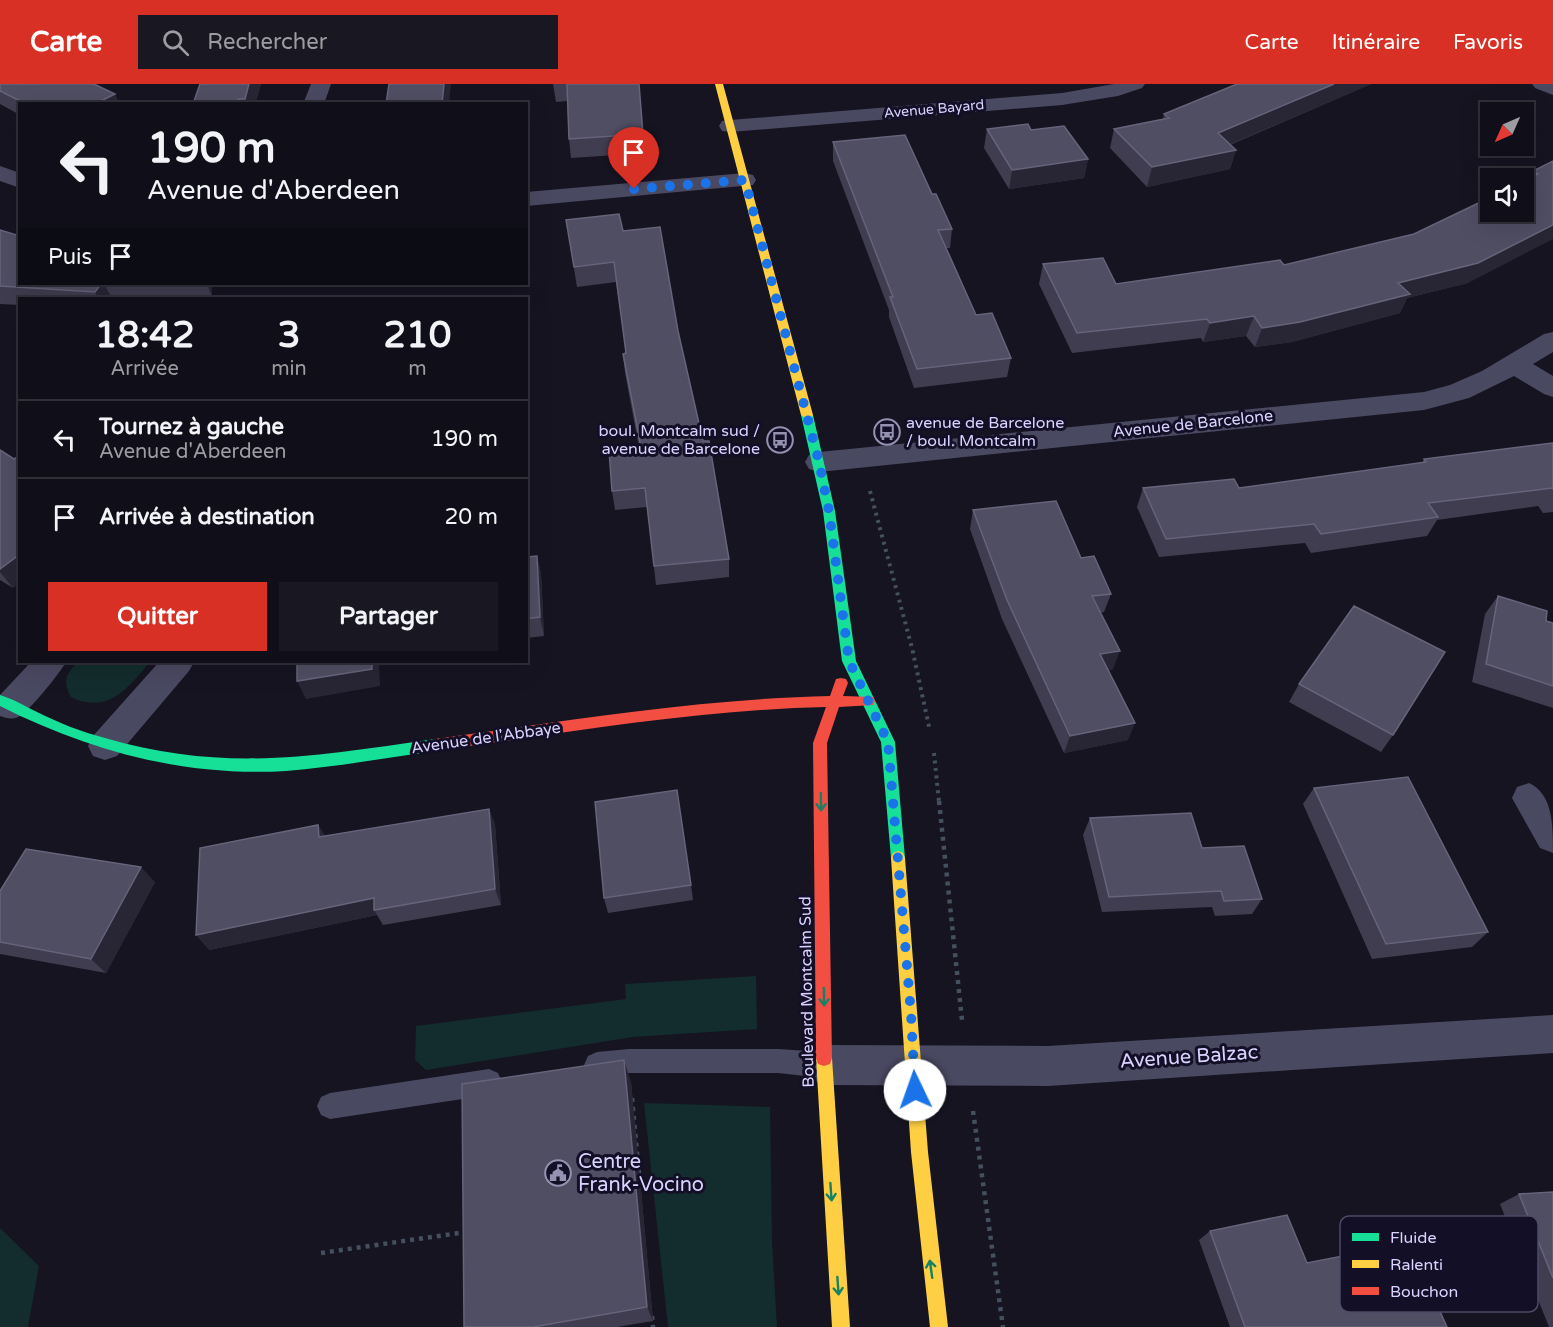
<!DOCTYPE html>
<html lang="fr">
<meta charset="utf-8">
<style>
:root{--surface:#100f19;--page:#191822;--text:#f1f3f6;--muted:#9c9ca2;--line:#302f38;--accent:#d93025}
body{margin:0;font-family:"Varela Round",sans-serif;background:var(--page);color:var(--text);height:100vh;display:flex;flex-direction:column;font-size:22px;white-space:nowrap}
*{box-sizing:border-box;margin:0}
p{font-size:20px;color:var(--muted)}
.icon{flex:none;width:33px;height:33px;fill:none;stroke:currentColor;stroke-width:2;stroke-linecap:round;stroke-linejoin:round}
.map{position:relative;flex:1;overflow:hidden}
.sheet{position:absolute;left:18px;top:213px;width:510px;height:366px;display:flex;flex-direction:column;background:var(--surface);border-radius:0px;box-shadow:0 6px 24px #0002,0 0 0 2px var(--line)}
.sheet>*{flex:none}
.hud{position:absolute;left:18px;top:18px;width:510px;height:183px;border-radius:0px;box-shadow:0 6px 24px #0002,0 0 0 2px var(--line);background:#100f19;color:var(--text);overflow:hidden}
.needle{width:39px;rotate:225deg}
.tools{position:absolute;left:1480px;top:18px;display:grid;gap:12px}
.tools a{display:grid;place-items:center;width:54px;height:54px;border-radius:0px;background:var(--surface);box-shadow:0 6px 24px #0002,0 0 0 2px var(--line);font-size:30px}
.pin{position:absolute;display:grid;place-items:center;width:51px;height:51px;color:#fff;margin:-62px -26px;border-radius:50% 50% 50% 0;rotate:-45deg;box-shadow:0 0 6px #0007}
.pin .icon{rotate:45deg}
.me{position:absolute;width:66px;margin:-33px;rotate:357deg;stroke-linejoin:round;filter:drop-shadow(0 0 4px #0008)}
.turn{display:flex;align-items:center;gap:21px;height:126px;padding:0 30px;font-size:27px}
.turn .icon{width:78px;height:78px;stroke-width:2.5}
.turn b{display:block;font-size:42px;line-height:51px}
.then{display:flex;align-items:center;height:57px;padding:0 30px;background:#0003;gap:12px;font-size:22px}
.eta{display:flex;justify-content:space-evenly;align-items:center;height:102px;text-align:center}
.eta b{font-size:36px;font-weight:700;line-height:42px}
.action{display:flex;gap:12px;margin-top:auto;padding:12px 30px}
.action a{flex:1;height:69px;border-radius:0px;background:var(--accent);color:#fff;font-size:24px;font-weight:700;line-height:69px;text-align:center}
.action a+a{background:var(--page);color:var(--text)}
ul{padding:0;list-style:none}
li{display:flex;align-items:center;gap:18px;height:78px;padding:0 30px;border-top:2px solid var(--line)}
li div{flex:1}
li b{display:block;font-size:22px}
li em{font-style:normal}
header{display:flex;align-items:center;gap:36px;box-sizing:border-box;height:84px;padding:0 30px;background:var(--accent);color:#fff}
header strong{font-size:28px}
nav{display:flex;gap:33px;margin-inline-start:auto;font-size:21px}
.search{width:420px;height:54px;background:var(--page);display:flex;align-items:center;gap:15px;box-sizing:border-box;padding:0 21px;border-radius:0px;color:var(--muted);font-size:22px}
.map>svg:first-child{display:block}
.green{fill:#132c2d}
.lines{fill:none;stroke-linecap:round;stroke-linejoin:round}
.path-far1{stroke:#44505f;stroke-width:4;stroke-dasharray:3 4.5;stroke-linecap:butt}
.path{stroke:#44505f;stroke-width:4.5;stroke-dasharray:4 5;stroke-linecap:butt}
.lane{fill:#4a4962;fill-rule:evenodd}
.street{fill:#4a4962;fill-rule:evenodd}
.fast{fill:#16e098;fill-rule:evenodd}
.slow{fill:#ffcf43;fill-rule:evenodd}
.jam{fill:#f24e42;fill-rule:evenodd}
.wall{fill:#403d50}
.shaded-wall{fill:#282635}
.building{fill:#504e63;stroke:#66637b;stroke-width:1.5}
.oneway{stroke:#158265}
.route{stroke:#1a73e8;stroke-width:10;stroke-dasharray:0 18}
.labels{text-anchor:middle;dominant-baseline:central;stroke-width:6;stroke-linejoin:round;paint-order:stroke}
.far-street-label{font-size:14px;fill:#d9d4ff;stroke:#130f26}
.poi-label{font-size:16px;fill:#d9d4ff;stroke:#130f26;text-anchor:start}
.street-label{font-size:16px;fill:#d9d4ff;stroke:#130f26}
.near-street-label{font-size:20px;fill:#d9d4ff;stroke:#130f26}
.near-poi-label{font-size:20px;fill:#d9d4ff;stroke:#130f26;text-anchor:start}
.key{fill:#130f26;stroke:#4e4a67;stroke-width:1.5}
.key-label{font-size:16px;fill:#d9d4ff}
</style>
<header>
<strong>Carte</strong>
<div class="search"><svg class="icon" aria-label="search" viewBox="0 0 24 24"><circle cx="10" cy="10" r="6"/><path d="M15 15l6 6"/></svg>Rechercher</div>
<nav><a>Carte</a><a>Itinéraire</a><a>Favoris</a></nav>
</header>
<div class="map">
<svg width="1553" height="1243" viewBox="0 0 1553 1243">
<rect width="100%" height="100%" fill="#161421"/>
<path class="green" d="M 78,578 L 150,578 C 128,604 108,631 71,613 C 62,597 66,590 78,578 Z
M 756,892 L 757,945 L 633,953 L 426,986 L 415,976 L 416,942 L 626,915 L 625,900 Z
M 644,1019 L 770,1023 L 772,1158 L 777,1243 L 668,1243 Z
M 0,1144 L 39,1182 L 28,1243 L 0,1243 Z"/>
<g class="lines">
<path class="path-far1" d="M 870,407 L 912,564 L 930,647
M 934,669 L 939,718"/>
<path class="path" d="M 939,717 L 962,936
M 632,1014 L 639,1090
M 973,1027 L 1003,1243
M 321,1169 L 466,1148
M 652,1232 L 653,1243"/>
<path class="lane" d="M 629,965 L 778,965 L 824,968 L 833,972 L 837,981 L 833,990 L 824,994 L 778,989 L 629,989 L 597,994 L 588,990 L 584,981 L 588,972 L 597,968 Z
M 489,985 L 498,989 L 502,998 L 498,1007 L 489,1011 L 330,1035 L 321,1031 L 317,1022 L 321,1013 L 330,1009 Z"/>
<path class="street" d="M 311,0 L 331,0 L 324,20 L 303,20 Z
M 1114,0 L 1145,0 L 1142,4 L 1118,12 L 1062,21 L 730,48 L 722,47 L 719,42 L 722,37 L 730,36 L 1062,9 Z
M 1532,0 L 1553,0 L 1553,11 L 1535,4 Z
M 0,82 L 20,89 L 20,104 L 0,97 Z
M 745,89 L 753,91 L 756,96 L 753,101 L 526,122 L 526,108 Z
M 1553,248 L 1553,268 L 1533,280 L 1553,292 L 1553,313 L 1544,310 L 1514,292 L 1469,314 L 1424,326 L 819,388 L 809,385 L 805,378 L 809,371 L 819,368 L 1424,308 L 1450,301 L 1482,287 L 1544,250 Z
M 31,578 L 66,578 C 60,589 29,628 18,633 C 11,636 7,634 0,632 L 0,611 Z
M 159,578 L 194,578 L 189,587 L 117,672 L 105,676 L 93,672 L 88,662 L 93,652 Z
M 1529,699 C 1553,710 1553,741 1553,769 L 1540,764 L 1512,714 L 1517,703 Z
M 1553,931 L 1553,969 L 1048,1002 L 824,1001 L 810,995 L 804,981 L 810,967 L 824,961 L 1048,962 Z"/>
<path class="fast" d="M 807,327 L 813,331 L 835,427 L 856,577 L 895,658 L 905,774 L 903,779 L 898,781 L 893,779 L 891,774 L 881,658 L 842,577 L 823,427 L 801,331 Z
M 0,611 C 13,615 25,622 37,628 C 59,639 82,648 105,654 C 225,689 315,672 435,655 L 440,657 L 442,661 L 440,665 L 435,667 C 385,674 336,683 286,687 C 185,693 89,667 0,622 Z"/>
<path class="slow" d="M 715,0 L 723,0 L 813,331 L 811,334 L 807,335 L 801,331 Z
M 898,767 L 903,769 L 905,774 L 928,1068 L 948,1243 L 930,1243 L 911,1068 L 891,774 L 893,769 Z
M 824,966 L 830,968 L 832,974 L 850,1243 L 832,1243 L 816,974 L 818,968 Z"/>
<path class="jam" d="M 841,594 L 846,595 L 848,599 L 843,612 L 873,613 L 875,617 L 873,621 L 839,623 L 827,659 L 832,974 L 830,980 L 824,982 L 818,980 L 816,974 L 813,659 L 826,623 C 695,626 565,649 435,667 L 430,665 L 428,661 L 430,657 L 435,655 C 566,637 697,615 830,612 L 836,595 Z"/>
</g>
<path class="wall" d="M 0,0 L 115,10 L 119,20 L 20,20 L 20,31 L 0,20 Z
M 200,0 L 261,0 L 255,20 L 193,20 Z
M 553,0 L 639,0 L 645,69 L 571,74 L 569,55 L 567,17 L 556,18 Z
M 1237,0 L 1371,0 L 1230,61 L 1236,66 L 1230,85 L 1147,103 L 1110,64 L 1114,45 L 1163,36 L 1164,30 Z
M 987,45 L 1031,46 L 1088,75 L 1084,94 L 1009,105 L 984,64 Z
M 833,58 L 932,110 L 952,145 L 950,164 L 946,164 L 976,231 L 1011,274 L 1007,293 L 914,304 L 889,233 L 889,226 L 833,77 Z
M 1553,77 L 1468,199 L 1407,214 L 1400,229 L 1292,258 L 1255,263 L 1246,252 L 1203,258 L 1201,254 L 1072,269 L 1039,200 L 1043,180 L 1116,200 L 1284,181 L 1414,150 L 1530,94 L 1533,87 Z
M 566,136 L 623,147 L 678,247 L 729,475 L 729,493 L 656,501 L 647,423 L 615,426 L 612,407 L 639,363 L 625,289 L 623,270 L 626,269 L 616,198 L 577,203 Z
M 0,146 L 20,200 L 212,200 L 212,212 L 157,214 L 20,214 L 20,221 L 0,220 Z
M 1553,359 L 1553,428 L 1543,429 L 1538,422 L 1437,436 L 1427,452 L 1311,469 L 1305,459 L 1159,473 L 1137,423 L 1143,404 L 1239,404 L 1422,379 L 1424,375 Z
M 0,366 L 13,504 L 0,496 Z
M 973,426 L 1081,474 L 1111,510 L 1104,528 L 1100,529 L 1113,585 L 1108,586 L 1128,656 L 1064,669 L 1002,535 L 970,445 Z
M 537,472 L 541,490 L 544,552 L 526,554 L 526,473 Z
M 1498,512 L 1546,537 L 1553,539 L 1553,624 L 1472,598 L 1485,530 Z
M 1299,600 L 1393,651 L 1381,668 L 1289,618 Z
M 1314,704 L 1488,848 L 1472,863 L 1372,875 L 1303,720 Z
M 489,725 L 495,741 L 501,821 L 383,841 L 377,831 L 209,866 L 318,741 L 325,752 Z
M 1090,734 L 1202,764 L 1262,815 L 1252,830 L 1215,832 L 1212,823 L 1102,828 L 1083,751 Z
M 155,798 L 106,889 L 0,870 L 0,807 Z
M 691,801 L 693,816 L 608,829 L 604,814 Z
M 631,998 L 653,1237 L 617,1243 L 464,1243 Z
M 1553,1108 L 1553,1243 L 1549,1243 L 1500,1120 L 1519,1110 Z
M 1210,1147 L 1307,1179 L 1447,1243 L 1230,1243 L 1199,1156 Z"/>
<path class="shaded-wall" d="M 249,0 L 261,0 L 255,20 L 246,20 L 245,15 Z
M 444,0 L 451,0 L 449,20 L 442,20 Z
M 1334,0 L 1371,0 L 1212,68 L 1218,49 Z
M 115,10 L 119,20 L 95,20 Z
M 1236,66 L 1230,85 L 1147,103 L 1152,83 Z
M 1088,75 L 1084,94 L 1009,105 L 1012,86 Z
M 1553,141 L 1553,155 L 1468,199 L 1407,214 L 1400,229 L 1292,258 L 1255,263 L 1262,244 L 1398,199 Z
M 101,200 L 104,200 L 112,214 L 98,214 L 95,208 Z
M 207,200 L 212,200 L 212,212 Z
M 1254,232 L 1246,252 L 1203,258 L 1210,239 Z
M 20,470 L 20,499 L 13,504 L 0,488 L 0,485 Z
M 537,472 L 541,490 L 544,552 L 540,533 Z
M 1120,567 L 1113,585 L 1094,588 L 1100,570 Z
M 372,578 L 379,578 L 380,602 L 306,615 L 297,597 Z
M 1135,639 L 1128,656 L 1064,669 L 1070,652 Z
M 489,725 L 495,741 L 501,821 L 495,805 Z
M 318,741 L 328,757 L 319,753 Z
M 141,783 L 155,798 L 106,889 L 91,875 Z
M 374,814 L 374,826 L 377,831 L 209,866 L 196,851 Z
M 624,976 L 631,998 L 653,1237 L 647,1223 Z"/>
<path class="building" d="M 0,0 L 94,0 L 115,10 L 95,20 L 26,20 L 0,7 Z
M 200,0 L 249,0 L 245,15 L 238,15 L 237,20 L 193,20 Z
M 389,0 L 444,0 L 442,20 L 386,20 Z
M 567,0 L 639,0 L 643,50 L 569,55 Z
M 1237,0 L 1334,0 L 1218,49 L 1236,66 L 1152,83 L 1114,45 L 1169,34 L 1164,30 Z
M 1028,40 L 1031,46 L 1064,42 L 1088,75 L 1012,86 L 987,45 Z
M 905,51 L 932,110 L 936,110 L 952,145 L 938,146 L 976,231 L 992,229 L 1011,274 L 917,285 L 890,213 L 893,213 L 833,58 Z
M 1553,77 L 1553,141 L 1478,179 L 1398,199 L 1410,210 L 1300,238 L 1262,244 L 1254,232 L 1210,239 L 1207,235 L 1077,249 L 1043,180 L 1103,174 L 1116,200 L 1280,176 L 1284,181 L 1414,150 L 1491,113 L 1491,128 L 1524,128 L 1524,97 L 1538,90 L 1533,87 Z
M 619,130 L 623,147 L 660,143 L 678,247 L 703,357 L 709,357 L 729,475 L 654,482 L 645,404 L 612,407 L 609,366 L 641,363 L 623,270 L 626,269 L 614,178 L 574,183 L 566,136 Z
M 0,146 L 20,152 L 20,200 L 101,200 L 95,208 L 0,202 Z
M 1553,359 L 1553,405 L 1552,404 L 1428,419 L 1438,433 L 1321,450 L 1314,440 L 1166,455 L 1143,404 L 1234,395 L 1239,404 L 1426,378 L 1424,375 Z
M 0,366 L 14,375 L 20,371 L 20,470 L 0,485 Z
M 1056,417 L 1081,474 L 1094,472 L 1111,510 L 1092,512 L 1120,567 L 1100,570 L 1135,639 L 1070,652 L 1007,516 L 973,426 Z
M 537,472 L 540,533 L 526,535 L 526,473 Z
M 1498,512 L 1547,527 L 1546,537 L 1553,539 L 1553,602 L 1486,580 Z
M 1354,522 L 1445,568 L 1393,651 L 1299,600 Z
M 297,578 L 372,578 L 372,585 L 297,597 Z
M 1408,693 L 1488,848 L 1386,860 L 1314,704 Z
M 677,706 L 691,801 L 604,814 L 595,718 Z
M 489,725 L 495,805 L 374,826 L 374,814 L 196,851 L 200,764 L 318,741 L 319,753 Z
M 1191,729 L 1202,764 L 1244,762 L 1262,815 L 1224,817 L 1221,807 L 1109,813 L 1090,734 Z
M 26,765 L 141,783 L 91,875 L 0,858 L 0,807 Z
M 624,976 L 647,1223 L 533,1243 L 464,1243 L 462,1000 Z
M 1553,1108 L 1553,1194 L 1519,1110 Z
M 1287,1131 L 1307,1179 L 1409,1159 L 1447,1243 L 1245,1243 L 1210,1147 Z"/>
<defs><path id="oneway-shaft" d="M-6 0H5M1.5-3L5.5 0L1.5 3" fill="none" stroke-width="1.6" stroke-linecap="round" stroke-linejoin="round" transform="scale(1.5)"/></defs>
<g class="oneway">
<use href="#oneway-shaft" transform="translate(821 718) rotate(89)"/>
<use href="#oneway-shaft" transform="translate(824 913) rotate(89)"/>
<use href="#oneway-shaft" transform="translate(831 1108) rotate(86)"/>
<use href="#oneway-shaft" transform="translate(931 1185) rotate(-98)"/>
<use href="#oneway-shaft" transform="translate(838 1202) rotate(86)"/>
</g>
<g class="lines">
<path class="route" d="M 634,105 L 745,96 L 819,378 L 829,427 L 849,577 L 888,658 L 911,930 L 915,1006"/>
</g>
<defs>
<g id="bus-ring" transform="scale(1.35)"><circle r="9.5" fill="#130f26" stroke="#9591b1" stroke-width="1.5"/><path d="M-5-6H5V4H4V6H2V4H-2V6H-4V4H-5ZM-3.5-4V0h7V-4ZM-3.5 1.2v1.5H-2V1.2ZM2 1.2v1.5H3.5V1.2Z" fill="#9591b1"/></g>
<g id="civic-ring" transform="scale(1.35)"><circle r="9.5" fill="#130f26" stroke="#9591b1" stroke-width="1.5"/><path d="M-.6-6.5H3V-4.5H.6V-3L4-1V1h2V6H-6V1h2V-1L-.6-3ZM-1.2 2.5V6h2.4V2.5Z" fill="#9591b1"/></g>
</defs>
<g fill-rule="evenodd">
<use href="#bus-ring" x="887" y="348"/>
<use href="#bus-ring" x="780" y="356"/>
<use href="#civic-ring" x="558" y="1089"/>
</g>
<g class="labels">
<g class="far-street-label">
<text transform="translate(934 25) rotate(-5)">Avenue Bayard</text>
</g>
<g class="poi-label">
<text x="906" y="339">avenue de Barcelone<tspan x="906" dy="18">/ boul. Montcalm</tspan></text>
<text x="760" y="347" text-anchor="end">boul. Montcalm sud /<tspan x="760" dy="18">avenue de Barcelone</tspan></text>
</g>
<g class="street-label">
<text transform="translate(1193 340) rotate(-6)">Avenue de Barcelone</text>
<text transform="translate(486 654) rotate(-8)">Avenue de l'Abbaye</text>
<text transform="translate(807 908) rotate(-91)">Boulevard Montcalm Sud</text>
</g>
<g class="near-street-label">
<text transform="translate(1189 973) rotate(-4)">Avenue Balzac</text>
</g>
<g class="near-poi-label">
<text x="578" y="1078">Centre<tspan x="578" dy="23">Frank-Vocino</tspan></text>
</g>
</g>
<rect x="1340" y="1132" width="198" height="96" rx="9" class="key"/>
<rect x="1352" y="1149" width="27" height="8" fill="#16e098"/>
<rect x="1352" y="1176" width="27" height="8" fill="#ffcf43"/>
<rect x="1352" y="1203" width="27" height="8" fill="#f24e42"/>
<g class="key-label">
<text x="1390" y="1159">Fluide</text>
<text x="1390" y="1186">Ralenti</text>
<text x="1390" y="1213">Bouchon</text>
</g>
</svg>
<div class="tools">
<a><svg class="needle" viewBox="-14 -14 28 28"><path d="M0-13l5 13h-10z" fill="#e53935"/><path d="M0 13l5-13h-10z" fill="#9c9ca2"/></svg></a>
<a><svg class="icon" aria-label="sound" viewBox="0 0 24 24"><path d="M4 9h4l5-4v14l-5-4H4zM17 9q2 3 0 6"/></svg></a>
</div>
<div class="pin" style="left:634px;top:105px;background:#d93025"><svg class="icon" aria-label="arrive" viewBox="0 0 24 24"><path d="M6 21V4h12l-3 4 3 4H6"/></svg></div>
<svg class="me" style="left:915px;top:1006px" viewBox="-20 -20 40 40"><circle r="19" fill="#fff"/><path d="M0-13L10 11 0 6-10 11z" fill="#1a73e8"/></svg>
<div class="hud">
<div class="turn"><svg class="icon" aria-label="left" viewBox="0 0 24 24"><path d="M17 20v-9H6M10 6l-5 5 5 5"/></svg><div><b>190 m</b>Avenue d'Aberdeen</div></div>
<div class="then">Puis<svg class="icon" aria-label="arrive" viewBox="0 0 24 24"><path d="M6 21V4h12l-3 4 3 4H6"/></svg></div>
</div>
<section class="sheet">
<div class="eta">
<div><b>18:42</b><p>Arrivée</p></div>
<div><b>3</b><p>min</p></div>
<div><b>210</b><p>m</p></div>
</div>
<ul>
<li><svg class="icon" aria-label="left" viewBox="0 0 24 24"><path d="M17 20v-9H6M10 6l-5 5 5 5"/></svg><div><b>Tournez à gauche</b><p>Avenue d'Aberdeen</p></div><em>190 m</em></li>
<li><svg class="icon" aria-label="arrive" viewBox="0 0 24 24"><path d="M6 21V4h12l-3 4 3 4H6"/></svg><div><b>Arrivée à destination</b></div><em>20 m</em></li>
</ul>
<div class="action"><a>Quitter</a><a>Partager</a></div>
</section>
</div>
